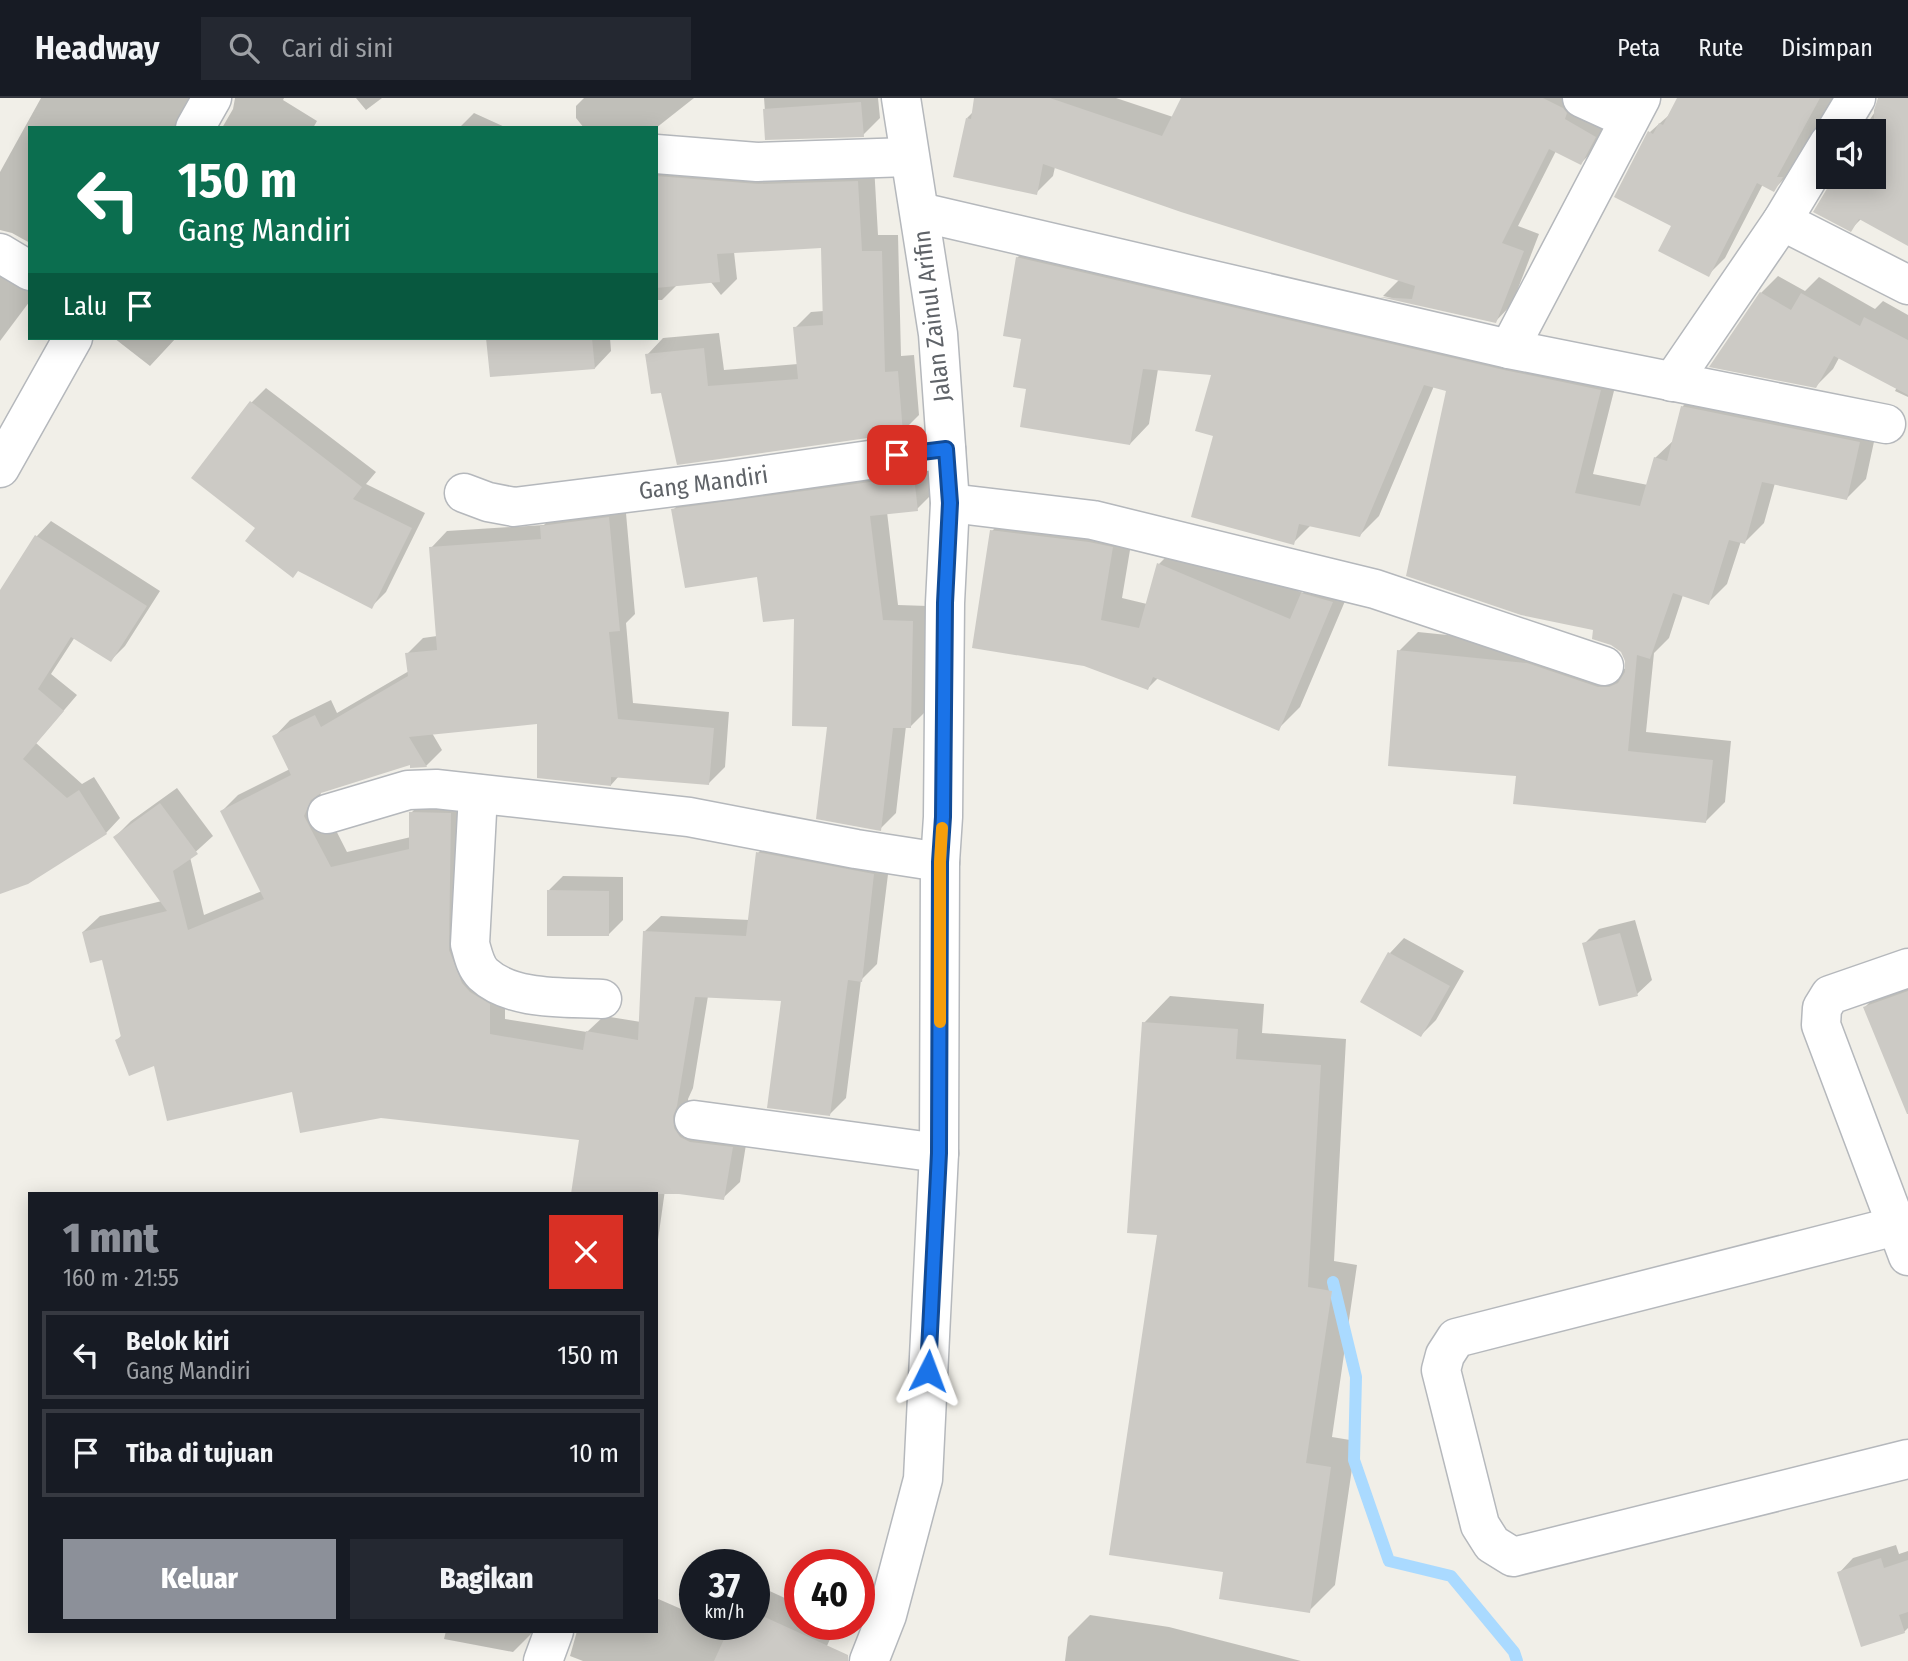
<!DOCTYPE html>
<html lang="id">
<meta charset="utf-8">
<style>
:root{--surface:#171b24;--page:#242831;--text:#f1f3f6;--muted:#9ea1a6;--line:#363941;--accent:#8c9099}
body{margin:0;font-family:"Fira Sans Condensed",sans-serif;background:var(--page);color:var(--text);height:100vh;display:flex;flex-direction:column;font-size:26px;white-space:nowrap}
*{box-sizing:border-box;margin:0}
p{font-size:23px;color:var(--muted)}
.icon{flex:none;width:38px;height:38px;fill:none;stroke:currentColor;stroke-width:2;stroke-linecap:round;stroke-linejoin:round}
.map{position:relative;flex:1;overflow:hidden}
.sheet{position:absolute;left:28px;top:1094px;width:630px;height:441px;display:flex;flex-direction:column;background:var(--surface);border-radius:0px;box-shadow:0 4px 18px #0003}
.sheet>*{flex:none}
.banner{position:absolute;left:28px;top:28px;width:630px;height:214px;border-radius:0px;box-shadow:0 4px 18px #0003;background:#0b6e4f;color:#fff;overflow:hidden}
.controls{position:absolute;left:1816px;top:21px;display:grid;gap:14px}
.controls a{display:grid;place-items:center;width:70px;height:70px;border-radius:0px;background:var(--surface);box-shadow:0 4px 18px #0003;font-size:35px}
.speed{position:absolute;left:679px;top:1451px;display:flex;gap:14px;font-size:35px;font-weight:700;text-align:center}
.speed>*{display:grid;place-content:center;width:91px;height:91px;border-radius:50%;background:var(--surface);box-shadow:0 4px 18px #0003;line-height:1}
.speed small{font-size:18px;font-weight:400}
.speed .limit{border:10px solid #d22;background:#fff;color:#111}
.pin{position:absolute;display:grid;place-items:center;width:60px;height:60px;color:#fff;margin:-30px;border-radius:14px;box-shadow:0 4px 10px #0006}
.me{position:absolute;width:77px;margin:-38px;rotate:3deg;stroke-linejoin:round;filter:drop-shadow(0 0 5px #0008)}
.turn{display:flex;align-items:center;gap:24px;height:147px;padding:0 35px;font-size:32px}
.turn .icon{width:91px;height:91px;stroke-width:2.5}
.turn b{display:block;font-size:49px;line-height:60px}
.then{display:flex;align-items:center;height:66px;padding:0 35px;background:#0003;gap:14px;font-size:26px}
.round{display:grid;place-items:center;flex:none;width:74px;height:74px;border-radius:0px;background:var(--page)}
.overview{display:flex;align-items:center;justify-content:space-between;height:119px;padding:0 35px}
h1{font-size:42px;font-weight:800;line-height:52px;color:var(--accent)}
.cta{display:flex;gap:14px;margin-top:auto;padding:14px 35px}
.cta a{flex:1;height:80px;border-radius:0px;background:var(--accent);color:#fff;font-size:28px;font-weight:800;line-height:80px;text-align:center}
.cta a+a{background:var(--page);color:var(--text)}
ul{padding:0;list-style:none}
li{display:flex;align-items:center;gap:21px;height:88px;margin:0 14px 10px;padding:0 21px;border:4px solid var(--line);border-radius:0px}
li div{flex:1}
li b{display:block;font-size:26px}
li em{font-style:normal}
header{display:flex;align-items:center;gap:42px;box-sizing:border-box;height:98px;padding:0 35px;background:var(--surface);border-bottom:2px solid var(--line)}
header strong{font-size:33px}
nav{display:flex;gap:38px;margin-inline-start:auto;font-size:24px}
.search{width:490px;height:63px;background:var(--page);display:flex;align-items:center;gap:18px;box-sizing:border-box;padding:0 24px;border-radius:0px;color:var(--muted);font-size:26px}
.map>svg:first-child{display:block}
.shadow{fill:#0003}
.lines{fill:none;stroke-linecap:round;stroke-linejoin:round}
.stream{stroke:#aadaff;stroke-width:12}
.building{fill:#cccac5}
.minor-casing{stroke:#b5b8bc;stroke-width:41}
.tertiary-casing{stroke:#b5b8bc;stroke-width:41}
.minor{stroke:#fff;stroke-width:38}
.tertiary{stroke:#fff;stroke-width:38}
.route-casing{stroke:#114b97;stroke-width:18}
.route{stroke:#1a73e8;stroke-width:12}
.slow{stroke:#f59e0b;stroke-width:12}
.labels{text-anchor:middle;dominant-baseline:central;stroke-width:7;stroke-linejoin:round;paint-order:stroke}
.street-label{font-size:24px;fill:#5f6368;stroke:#fff}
</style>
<header>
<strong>Headway</strong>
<div class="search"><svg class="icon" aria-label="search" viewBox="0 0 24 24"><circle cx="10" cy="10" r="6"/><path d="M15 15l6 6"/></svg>Cari di sini</div>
<nav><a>Peta</a><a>Rute</a><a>Disimpan</a></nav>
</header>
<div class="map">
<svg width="1908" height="1563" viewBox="0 0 1908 1563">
<rect width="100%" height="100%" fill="#f1efe8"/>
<path class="shadow" d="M 41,0 L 192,0 L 198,30 L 30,30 L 30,145 L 12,135 L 0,132 L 0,74 Z
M 235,0 L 284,0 L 283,2 L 317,23 L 313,30 L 222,30 L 233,11 Z
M 356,0 L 382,0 L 366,12 Z
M 584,0 L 694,0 L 656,30 L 584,30 L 576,20 L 576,8 Z
M 764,0 L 878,0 L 880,20 L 863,37 L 767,40 Z
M 976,0 L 1116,0 L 1173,19 L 1183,0 L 1582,0 L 1612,21 L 1598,48 L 1581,65 L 1556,53 L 1518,128 L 1539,136 L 1512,206 L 1495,224 L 1383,198 L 1400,181 L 1055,69 L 1053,78 L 1036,95 L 967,20 L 973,14 Z
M 1679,0 L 1836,0 L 1790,75 L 1773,92 L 1763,86 L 1725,160 L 1708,177 L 1674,127 L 1650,34 L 1668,18 Z
M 1880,0 L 1908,0 L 1908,146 L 1862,120 L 1851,131 L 1815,113 L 1835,79 L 1874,79 L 1874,33 L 1862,33 L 1877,11 Z
M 474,15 L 507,30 L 459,30 Z
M 656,63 L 874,67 L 878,137 L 898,137 L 901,258 L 914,257 L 919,317 L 903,333 L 662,293 L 647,257 L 663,240 L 719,235 L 724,272 L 798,266 L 795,230 L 811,214 L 824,213 L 823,148 L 734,154 L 737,181 L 721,197 L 710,183 L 678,186 L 662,202 L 656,202 Z
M 1036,141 L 1619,273 L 1593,376 L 1648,387 L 1655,360 L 1675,341 L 1683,308 L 1702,289 L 1878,325 L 1866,381 L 1847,400 L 1775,385 L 1764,425 L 1745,444 L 1741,443 L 1727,486 L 1708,505 L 1683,497 L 1669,540 L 1654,555 L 1646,634 L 1731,643 L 1725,704 L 1706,723 L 1518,676 L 1399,553 L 1418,534 L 1547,547 L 1617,570 L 1627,571 L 1627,564 L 1621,552 L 1595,531 L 1448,292 L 1434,288 L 1379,418 L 1360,437 L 1311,427 L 1293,445 L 1215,337 L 1214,275 L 1158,271 L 1149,326 L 1130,346 L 1028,290 L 1017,160 Z
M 0,152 L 30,172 L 30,203 L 0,243 Z
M 1778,178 L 1805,193 L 1819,179 L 1875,211 L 1883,203 L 1908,217 L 1908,299 L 1895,293 L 1897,289 L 1840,258 L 1833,271 L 1816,288 L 1761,195 Z
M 114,240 L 176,240 L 150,268 Z
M 488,240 L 610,240 L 611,253 L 595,270 L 491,277 Z
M 266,290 L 376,374 L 366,386 L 425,415 L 386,494 L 371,509 L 258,429 L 251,305 Z
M 929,363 L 933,395 L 917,411 L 887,414 L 898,507 L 928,508 L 927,612 L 911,628 L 906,628 L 896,715 L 880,731 L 829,627 L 796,519 L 759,477 L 673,412 L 689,396 Z
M 625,404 L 635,516 L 626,525 L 633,605 L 729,614 L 725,669 L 709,685 L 619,678 L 611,687 L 539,624 L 432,635 L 442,652 L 426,668 L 411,664 L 321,693 L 320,701 L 347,754 L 411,739 L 411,715 L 427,699 L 467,699 L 464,835 L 505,890 L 505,921 L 587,934 L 604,918 L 641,924 L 644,834 L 661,818 L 750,822 L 758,755 L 774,739 L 890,760 L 877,866 L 861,882 L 846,1000 L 830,1016 L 783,901 L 708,898 L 693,990 L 688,1001 L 689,1013 L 748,1034 L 740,1084 L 723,1100 L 665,1092 L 656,1156 L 656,1096 L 581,1041 L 155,966 L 117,942 L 123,936 L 103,860 L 83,834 L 100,818 L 162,803 L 115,739 L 131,723 L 177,690 L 213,738 L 190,759 L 204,817 L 262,793 L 222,713 L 238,697 L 290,671 L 274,639 L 290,622 L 331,602 L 337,615 L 409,573 L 407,556 L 423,540 L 437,538 L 431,450 L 447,433 L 544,427 L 558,412 Z
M 1014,411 L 1134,428 L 1122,500 L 1147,506 L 1159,466 L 1181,444 L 1303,495 L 1324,474 L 1354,482 L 1300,609 L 1278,631 L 1158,580 L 1148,590 L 992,433 Z
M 51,423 L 160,493 L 125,548 L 111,562 L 75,539 L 51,576 L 77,597 L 36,645 L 82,686 L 94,679 L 120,720 L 106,735 L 0,716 L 0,495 L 37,438 Z
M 563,778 L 623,779 L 623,822 L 608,837 L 549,792 Z
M 1635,822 L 1652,882 L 1637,896 L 1584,846 L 1599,831 Z
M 1404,840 L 1464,873 L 1436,922 L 1421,937 L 1390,855 Z
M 1908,880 L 1908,1015 L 1865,909 L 1886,888 Z
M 1170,898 L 1264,906 L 1262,935 L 1346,941 L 1334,1163 L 1357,1167 L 1332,1339 L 1356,1343 L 1335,1487 L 1309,1513 L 1225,1473 L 1159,1135 L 1144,925 Z
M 1896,1447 L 1899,1456 L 1908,1453 L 1908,1530 L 1904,1534 L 1839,1475 L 1853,1460 Z
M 761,1489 L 800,1507 L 800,1526 L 837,1526 L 820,1563 L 583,1563 L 570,1558 L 577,1533 L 656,1533 L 656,1500 L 695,1517 L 695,1526 L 716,1526 L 731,1532 L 733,1526 L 754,1526 L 754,1495 Z
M 1090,1517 L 1169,1529 L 1301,1563 L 1065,1563 L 1068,1539 Z
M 446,1533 L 534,1533 L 513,1554 L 444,1541 Z"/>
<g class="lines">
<path class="stream" d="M 1333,1184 L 1356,1279 L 1354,1362 L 1389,1463 L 1451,1478 L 1514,1554 L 1517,1563"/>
</g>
<path class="building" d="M 974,0 L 1050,0 L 1162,38 L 1181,0 L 1543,0 L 1563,10 L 1567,15 L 1565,21 L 1596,39 L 1581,67 L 1549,51 L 1502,145 L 1524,153 L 1496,225 L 1380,199 L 1412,201 L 1415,188 L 1181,114 L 1043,66 L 1037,97 L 953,79 L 966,20 L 971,21 Z
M 1677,0 L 1820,0 L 1777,79 L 1783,79 L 1774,94 L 1757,85 L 1709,179 L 1658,153 L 1671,128 L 1614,99 L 1648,33 L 1653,36 L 1659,25 L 1663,27 Z
M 1878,0 L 1908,0 L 1908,148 L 1859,121 L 1851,134 L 1813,114 L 1834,79 L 1874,79 L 1874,12 Z
M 861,4 L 864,39 L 765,42 L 763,11 Z
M 656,78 L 758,86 L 858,83 L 862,153 L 882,153 L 885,274 L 898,273 L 903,335 L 677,367 L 661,295 L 651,296 L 645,256 L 704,250 L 708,288 L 798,281 L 793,229 L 823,227 L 821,150 L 717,156 L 720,184 L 656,190 Z
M 1016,159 L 1504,272 L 1601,292 L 1575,395 L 1640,408 L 1654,359 L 1667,363 L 1681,308 L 1860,344 L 1847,402 L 1762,384 L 1745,446 L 1729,442 L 1709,507 L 1673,495 L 1650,561 L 1637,557 L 1628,653 L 1713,662 L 1706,725 L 1513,706 L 1516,678 L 1388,668 L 1397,552 L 1527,565 L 1598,589 L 1609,589 L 1618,585 L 1625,574 L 1625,563 L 1621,554 L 1611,547 L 1592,541 L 1593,532 L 1521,517 L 1406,478 L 1446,293 L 1424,287 L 1360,439 L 1299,426 L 1294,447 L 1191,419 L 1213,338 L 1195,333 L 1211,277 L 1143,271 L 1130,347 L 1020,329 L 1026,291 L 1013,289 L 1021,241 L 1003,238 Z
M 1760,194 L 1791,212 L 1801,195 L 1860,228 L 1864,219 L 1908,242 L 1908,297 L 1834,258 L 1816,290 L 1709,269 Z
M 486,240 L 592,240 L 595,271 L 490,279 Z
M 250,303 L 362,389 L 353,401 L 412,430 L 372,511 L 298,473 L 293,480 L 245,443 L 255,430 L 191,380 Z
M 914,378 L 918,413 L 870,418 L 883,522 L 913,523 L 911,630 L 893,630 L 881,733 L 816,721 L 827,629 L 792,628 L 794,521 L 763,524 L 757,479 L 685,490 L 671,411 Z
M 609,419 L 620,533 L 609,534 L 618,621 L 714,630 L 709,687 L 611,679 L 611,688 L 537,680 L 537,626 L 409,639 L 427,669 L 410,670 L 410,667 L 321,695 L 311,702 L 304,718 L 331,769 L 409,751 L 409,714 L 451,715 L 449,852 L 462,885 L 470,894 L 490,906 L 490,936 L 583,952 L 586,933 L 638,942 L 643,833 L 746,838 L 756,754 L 874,776 L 862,884 L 848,882 L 830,1018 L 767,1010 L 781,903 L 695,899 L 677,1008 L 673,1018 L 674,1030 L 680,1039 L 690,1044 L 733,1049 L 724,1102 L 679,1096 L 571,1096 L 579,1042 L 381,1020 L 300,1035 L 292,994 L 167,1023 L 154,968 L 129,978 L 115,942 L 121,939 L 102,862 L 90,865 L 82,834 L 167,813 L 113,739 L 160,705 L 198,756 L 173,773 L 188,832 L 264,801 L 220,713 L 291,677 L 272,638 L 315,617 L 321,629 L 408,578 L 405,555 L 437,552 L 429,449 L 541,441 L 540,428 Z
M 990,432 L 1089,444 L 1113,449 L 1101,522 L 1139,530 L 1157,465 L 1290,521 L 1301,495 L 1333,504 L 1279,633 L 1153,579 L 1148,592 L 1084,568 L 972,550 Z
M 35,437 L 147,508 L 111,564 L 71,539 L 38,591 L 64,613 L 23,661 L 67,700 L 79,692 L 107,736 L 28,786 L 0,796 L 0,492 Z
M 547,792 L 609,793 L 609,838 L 547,838 Z
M 1620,835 L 1638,898 L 1599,908 L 1582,845 Z
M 1388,854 L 1450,888 L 1421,939 L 1360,904 Z
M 1908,893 L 1908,1016 L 1907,1016 L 1863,909 Z
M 1142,924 L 1238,931 L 1236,961 L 1321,967 L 1308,1189 L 1332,1193 L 1306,1365 L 1331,1369 L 1310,1515 L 1219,1501 L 1223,1474 L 1109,1457 L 1157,1137 L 1127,1135 Z
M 1881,1460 L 1884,1470 L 1908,1462 L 1908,1514 L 1899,1517 L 1905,1535 L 1861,1549 L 1837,1474 Z
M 754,1514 L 848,1557 L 848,1563 L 714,1563 L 731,1526 L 754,1526 Z"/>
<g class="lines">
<g class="minor-casing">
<g id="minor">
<path d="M 1582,0 L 1628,21"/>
<path d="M 195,30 L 212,0"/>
<path d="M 1836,33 L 1856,0"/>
<path d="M 656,56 L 757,64 L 909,59"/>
<path d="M 920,114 L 1509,251 L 1886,326"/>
<path d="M 1782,123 L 1908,187"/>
<path d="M 0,155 L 30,173"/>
<path d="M 1509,251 L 1641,0"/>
<path d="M 1672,284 L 1782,123 L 1829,45"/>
<path d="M 0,370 L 73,240"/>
<path id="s1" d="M 464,395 L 488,404 L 514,409 L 730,382 L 946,351"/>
<path d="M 950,405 L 1093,422 L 1375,491 L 1604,568"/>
<path d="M 478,696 L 470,846 C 473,856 475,868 483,876 C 512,903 565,899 602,901"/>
<path d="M 327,716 L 408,692 L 436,691 L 689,719 L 856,751 L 940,764"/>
<path d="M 1908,870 L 1830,897 L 1822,910 L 1821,927 L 1908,1158"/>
<path d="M 694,1022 L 939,1055"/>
<path d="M 1896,1128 L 1456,1240 L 1445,1257 L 1441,1272 L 1480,1427 L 1492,1446 L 1513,1459 L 1908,1361"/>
<path d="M 543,1563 L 554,1533"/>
</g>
</g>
<g class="tertiary-casing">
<path id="tertiary" d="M 869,1563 L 887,1517 L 923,1381 L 939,1055 L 940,764 L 943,719 L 945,505 L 950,405 L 938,236 L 901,0"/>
</g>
<use href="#minor" class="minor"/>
<use href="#tertiary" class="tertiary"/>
</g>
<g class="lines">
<g class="route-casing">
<path id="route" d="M 897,357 L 946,351 L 950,405 L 945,505 L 943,719 L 940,764 L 939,1055 L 928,1273"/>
</g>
<use href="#route" class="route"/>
<path class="slow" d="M 940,924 L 940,764 L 942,730"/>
</g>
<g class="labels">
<g class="street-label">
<text transform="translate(932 218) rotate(-97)">Jalan Zainul Arifin</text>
<text stroke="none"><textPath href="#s1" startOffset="243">Gang Mandiri</textPath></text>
</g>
</g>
</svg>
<div class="controls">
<a><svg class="icon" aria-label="sound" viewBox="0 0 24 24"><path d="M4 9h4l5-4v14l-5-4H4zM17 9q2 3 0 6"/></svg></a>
</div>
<div class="speed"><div>37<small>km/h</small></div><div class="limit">40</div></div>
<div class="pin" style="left:897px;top:357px;background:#d93025"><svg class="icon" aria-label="arrive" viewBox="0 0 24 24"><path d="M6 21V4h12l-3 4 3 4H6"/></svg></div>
<svg class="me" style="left:928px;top:1273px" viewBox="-20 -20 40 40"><path d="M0-17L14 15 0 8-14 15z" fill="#1a73e8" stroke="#fff" stroke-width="4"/></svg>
<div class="banner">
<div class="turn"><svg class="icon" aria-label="left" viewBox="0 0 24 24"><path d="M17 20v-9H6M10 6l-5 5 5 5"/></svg><div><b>150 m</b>Gang Mandiri</div></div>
<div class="then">Lalu<svg class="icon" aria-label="arrive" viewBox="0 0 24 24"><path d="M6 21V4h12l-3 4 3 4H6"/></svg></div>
</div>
<section class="sheet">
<div class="overview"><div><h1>1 mnt</h1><p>160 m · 21:55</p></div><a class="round" style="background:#d93025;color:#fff"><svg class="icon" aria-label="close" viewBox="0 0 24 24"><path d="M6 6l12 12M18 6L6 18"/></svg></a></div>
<ul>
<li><svg class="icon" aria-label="left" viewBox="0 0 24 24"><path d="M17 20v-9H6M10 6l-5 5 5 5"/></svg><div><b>Belok kiri</b><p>Gang Mandiri</p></div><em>150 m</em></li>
<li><svg class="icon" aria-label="arrive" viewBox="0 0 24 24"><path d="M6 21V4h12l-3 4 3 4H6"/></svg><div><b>Tiba di tujuan</b></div><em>10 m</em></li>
</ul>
<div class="cta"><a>Keluar</a><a>Bagikan</a></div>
</section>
</div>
